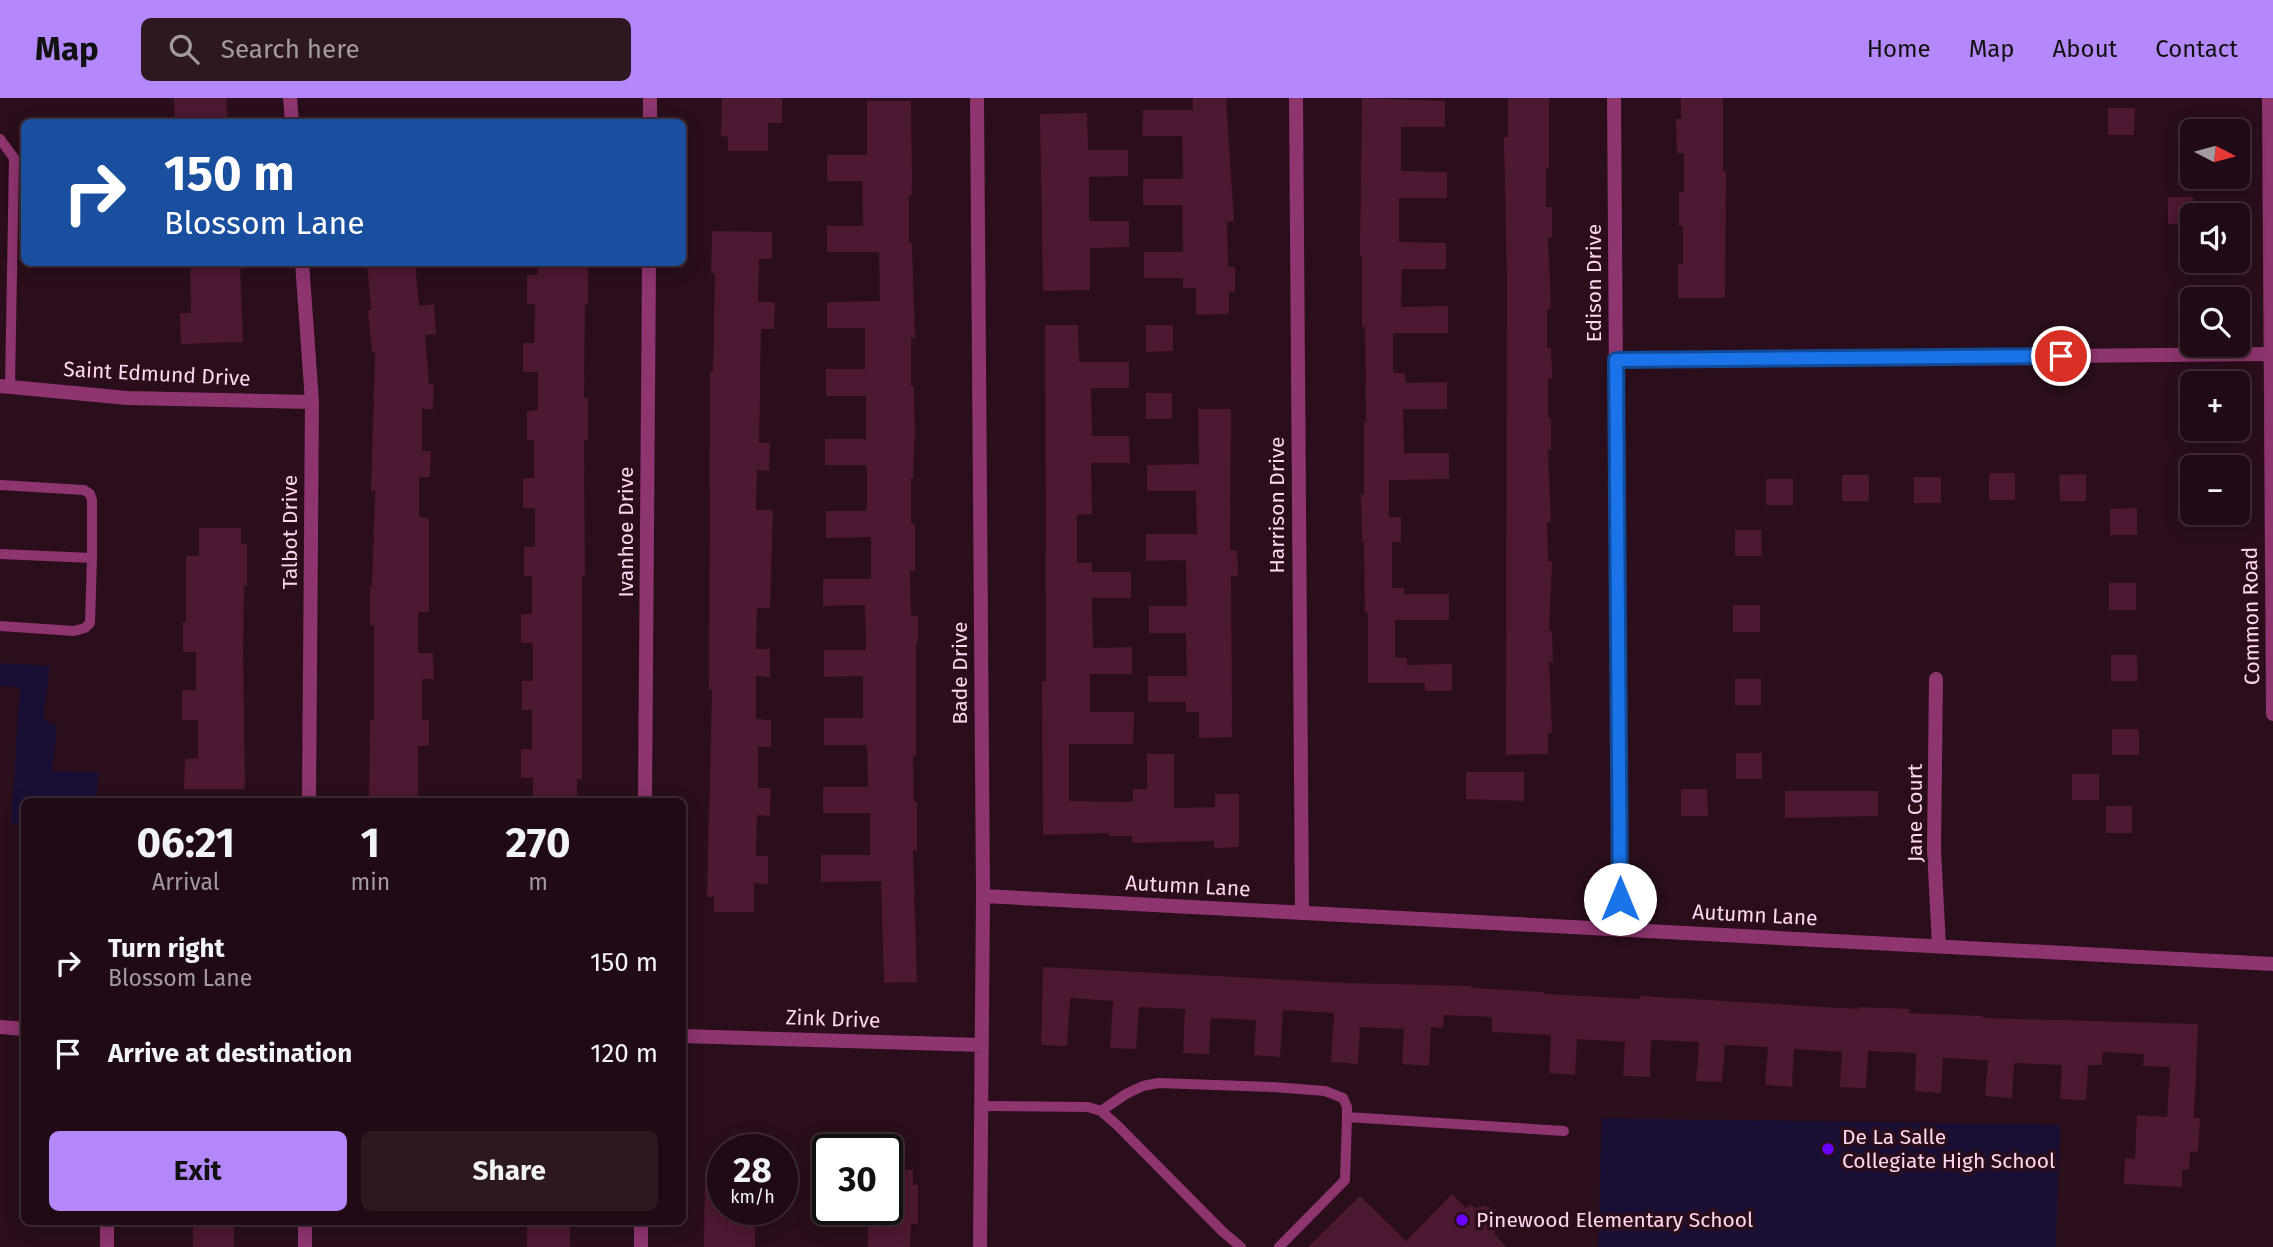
<!DOCTYPE html>
<meta charset="utf-8">
<style>
:root{--surface:#200a15;--page:#2d1822;--text:#f1f3f6;--muted:#a29aa0;--line:#3d2b34;--accent:#b487fa}
body{margin:0;font-family:"Fira Sans",sans-serif;background:var(--page);color:var(--text);height:100vh;display:flex;flex-direction:column;font-size:26px;white-space:nowrap}
*{box-sizing:border-box;margin:0}
p{font-size:23px;color:var(--muted)}
.icon{flex:none;width:38px;height:38px;fill:none;stroke:currentColor;stroke-width:2;stroke-linecap:round;stroke-linejoin:round}
.map{position:relative;flex:1;overflow:hidden}
.drawer{position:absolute;left:21px;top:700px;width:665px;height:427px;display:flex;flex-direction:column;background:var(--surface);border-radius:10px;box-shadow:0 4px 18px #0003,0 0 0 2px var(--line)}
.drawer>*{flex:none}
.guide{position:absolute;left:21px;top:21px;width:665px;height:147px;border-radius:10px;box-shadow:0 4px 18px #0003,0 0 0 2px var(--line);background:#1a4fa0;color:#fff;overflow:hidden}
.needle{width:46px;rotate:96deg}
.fabs{position:absolute;left:2180px;top:21px;display:grid;gap:14px}
.fabs a{display:grid;place-items:center;width:70px;height:70px;border-radius:10px;background:var(--surface);box-shadow:0 4px 18px #0003,0 0 0 2px var(--line);font-size:35px}
.speed{position:absolute;left:707px;top:1036px;display:flex;gap:14px;font-size:35px;font-weight:700;text-align:center}
.speed>*{display:grid;place-content:center;width:91px;height:91px;border-radius:50%;background:var(--surface);box-shadow:0 4px 18px #0003,0 0 0 2px var(--line);line-height:1}
.speed small{font-size:18px;font-weight:400}
.speed .limit{border:4px solid #111;border-radius:10px;background:#fff;color:#111}
.pin{position:absolute;display:grid;place-items:center;width:60px;height:60px;color:#fff;margin:-30px;border:4px solid #fff;border-radius:50%;box-shadow:0 2px 7px #0007}
.me{position:absolute;width:77px;margin:-38px;rotate:0deg;stroke-linejoin:round;filter:drop-shadow(0 0 5px #0008)}
.turn{display:flex;align-items:center;gap:24px;height:147px;padding:0 28px;font-size:32px}
.turn .icon{width:91px;height:91px;stroke-width:2.5}
.turn b{display:block;font-size:49px;line-height:60px}
.eta{display:flex;justify-content:space-evenly;align-items:center;height:119px;text-align:center}
.eta b{font-size:42px;font-weight:700;line-height:49px}
.action{display:flex;gap:14px;margin-top:auto;padding:14px 28px}
.action a{flex:1;height:80px;border-radius:10px;background:var(--accent);color:#111;font-size:28px;font-weight:700;line-height:80px;text-align:center}
.action a+a{background:var(--page);color:var(--text)}
ul{padding:0;list-style:none}
li{display:flex;align-items:center;gap:21px;height:91px;padding:0 28px}
li div{flex:1}
li b{display:block;font-size:26px}
li em{font-style:normal}
header{display:flex;align-items:center;gap:42px;box-sizing:border-box;height:98px;padding:0 35px;background:var(--accent);color:#111}
header strong{font-size:33px}
nav{display:flex;gap:38px;margin-inline-start:auto;font-size:24px}
.search{width:490px;height:63px;background:var(--page);display:flex;align-items:center;gap:18px;box-sizing:border-box;padding:0 24px;border-radius:10px;color:var(--muted);font-size:26px}
.map>svg:first-child{display:block}
.green{fill:#1a1035}
.building{fill:#4d1832}
.lines{fill:none;stroke-linecap:round;stroke-linejoin:round}
.service{stroke:#8e346f;stroke-width:10}
.minor{stroke:#8e346f;stroke-width:14}
.tertiary{stroke:#8e346f;stroke-width:14}
.route-casing{stroke:#114b97;stroke-width:18}
.route{stroke:#1a73e8;stroke-width:12}
.poi-dot{fill:#6a03ff;stroke:#2a0e1c;stroke-width:2.5}
.labels{text-anchor:middle;dominant-baseline:central;stroke-width:7;stroke-linejoin:round;paint-order:stroke}
.street-label{font-size:21px;fill:#ffd7ee;stroke:#2a0e1c}
.poi-label{font-size:21px;fill:#ffd7ee;stroke:#2a0e1c;text-anchor:start}
</style>
<header>
<strong>Map</strong>
<div class="search"><svg class="icon" aria-label="search" viewBox="0 0 24 24"><circle cx="10" cy="10" r="6"/><path d="M15 15l6 6"/></svg>Search here</div>
<nav><a>Home</a><a>Map</a><a>About</a><a>Contact</a></nav>
</header>
<div class="map">
<svg width="2273" height="1149" viewBox="0 0 2273 1149">
<rect width="100%" height="100%" fill="#2a0e1c"/>
<path class="green" d="M 0,565 L 50,568 L 43,621 L 57,628 L 52,673 L 99,674 L 96,703 L 24,704 L 24,725 L 11,726 L 20,589 L 0,588 Z
M 1602,1020 L 2060,1027 L 2056,1149 L 1598,1149 Z"/>
<path class="building" d="M 174,0 L 226,0 L 228,24 L 175,24 Z
M 722,0 L 782,0 L 782,25 L 768,25 L 768,53 L 728,53 L 728,39 L 721,38 Z
M 1193,0 L 1226,0 L 1234,123 L 1227,124 L 1228,169 L 1235,169 L 1235,194 L 1229,194 L 1229,216 L 1196,217 L 1196,190 L 1183,190 L 1183,180 L 1144,180 L 1144,154 L 1183,154 L 1182,107 L 1143,107 L 1143,81 L 1183,81 L 1182,38 L 1142,38 L 1143,12 L 1193,12 Z
M 1362,0 L 1445,3 L 1445,29 L 1401,29 L 1401,73 L 1447,74 L 1447,100 L 1399,100 L 1399,144 L 1446,145 L 1446,171 L 1402,171 L 1401,209 L 1448,208 L 1448,235 L 1393,235 L 1393,275 L 1405,275 L 1405,285 L 1447,284 L 1447,311 L 1403,311 L 1404,355 L 1449,355 L 1449,381 L 1389,382 L 1389,419 L 1401,419 L 1401,444 L 1392,444 L 1392,490 L 1404,490 L 1404,496 L 1449,496 L 1449,522 L 1395,522 L 1395,560 L 1407,560 L 1407,567 L 1452,566 L 1452,593 L 1425,593 L 1425,585 L 1368,585 L 1368,515 L 1365,515 L 1364,444 L 1362,444 L 1361,396 L 1364,396 L 1364,324 L 1366,324 L 1365,229 L 1362,229 L 1362,158 L 1360,158 Z
M 1508,0 L 1549,0 L 1549,70 L 1546,70 L 1546,109 L 1552,109 L 1552,140 L 1548,140 L 1551,211 L 1547,212 L 1547,250 L 1551,250 L 1552,281 L 1548,281 L 1548,320 L 1551,320 L 1551,352 L 1548,352 L 1551,424 L 1547,424 L 1548,463 L 1552,463 L 1549,533 L 1552,533 L 1553,564 L 1549,564 L 1552,635 L 1548,635 L 1548,656 L 1506,657 L 1507,180 L 1504,39 L 1508,39 Z
M 1681,0 L 1723,0 L 1723,73 L 1726,73 L 1725,200 L 1678,200 L 1678,166 L 1683,166 L 1683,128 L 1679,128 L 1679,94 L 1684,94 L 1684,55 L 1677,55 L 1676,21 L 1681,21 Z
M 867,3 L 911,3 L 912,97 L 909,97 L 909,145 L 912,145 L 915,240 L 911,240 L 911,288 L 914,288 L 915,335 L 913,380 L 911,380 L 911,426 L 915,426 L 915,473 L 910,473 L 911,518 L 918,518 L 918,544 L 916,544 L 916,658 L 913,658 L 914,704 L 917,704 L 917,752 L 913,752 L 917,884 L 884,885 L 881,783 L 821,784 L 821,757 L 870,757 L 870,715 L 823,715 L 823,689 L 868,689 L 867,647 L 824,647 L 824,620 L 863,620 L 863,578 L 824,579 L 824,552 L 866,552 L 865,507 L 823,508 L 823,481 L 871,481 L 871,439 L 826,440 L 826,413 L 867,413 L 867,367 L 825,367 L 825,341 L 866,341 L 866,298 L 826,298 L 826,271 L 865,271 L 865,230 L 827,230 L 827,204 L 880,203 L 879,154 L 827,154 L 827,128 L 863,128 L 862,83 L 827,83 L 827,57 L 867,57 Z
M 2108,10 L 2135,10 L 2134,37 L 2108,37 Z
M 1087,15 L 1088,52 L 1128,52 L 1128,78 L 1089,79 L 1089,123 L 1129,123 L 1129,149 L 1090,150 L 1090,192 L 1043,193 L 1040,16 Z
M 2168,99 L 2193,99 L 2193,126 L 2168,126 Z
M 712,133 L 772,134 L 772,161 L 759,161 L 758,204 L 775,204 L 774,231 L 761,231 L 759,345 L 770,345 L 769,373 L 757,372 L 756,412 L 773,412 L 770,510 L 757,510 L 756,551 L 770,551 L 770,579 L 756,578 L 756,621 L 771,622 L 771,649 L 758,649 L 758,690 L 771,690 L 770,718 L 757,717 L 756,758 L 768,758 L 768,786 L 754,785 L 754,814 L 714,814 L 714,799 L 707,799 L 712,592 L 709,592 L 710,274 L 713,274 L 715,175 L 711,175 Z
M 190,164 L 240,164 L 243,244 L 181,246 L 180,215 L 191,215 Z
M 367,164 L 415,164 L 419,208 L 434,206 L 436,236 L 425,237 L 429,286 L 434,286 L 433,311 L 422,311 L 422,353 L 431,353 L 430,379 L 419,379 L 419,419 L 429,420 L 429,514 L 418,514 L 418,555 L 433,555 L 434,581 L 422,581 L 422,622 L 429,622 L 429,648 L 418,648 L 418,704 L 369,704 L 370,622 L 374,622 L 374,528 L 370,527 L 370,488 L 372,488 L 375,393 L 371,393 L 375,254 L 372,254 L 368,213 L 371,212 Z
M 538,164 L 588,164 L 588,206 L 585,206 L 584,300 L 588,300 L 588,342 L 584,342 L 585,478 L 582,478 L 582,681 L 577,681 L 577,704 L 533,704 L 533,680 L 521,680 L 521,651 L 532,651 L 532,612 L 522,612 L 522,583 L 533,583 L 533,545 L 521,545 L 521,516 L 532,516 L 532,478 L 524,478 L 524,449 L 535,449 L 535,410 L 523,410 L 523,380 L 534,380 L 534,342 L 527,342 L 527,313 L 538,312 L 538,274 L 523,274 L 523,245 L 534,245 L 535,206 L 527,206 L 527,177 L 537,177 Z
M 1045,227 L 1078,227 L 1079,264 L 1129,264 L 1129,290 L 1091,290 L 1092,338 L 1129,338 L 1130,365 L 1091,365 L 1092,416 L 1077,417 L 1077,465 L 1092,465 L 1092,474 L 1131,474 L 1131,500 L 1092,500 L 1093,550 L 1132,549 L 1132,576 L 1090,576 L 1090,614 L 1134,614 L 1133,646 L 1069,646 L 1069,703 L 1133,704 L 1133,691 L 1147,691 L 1147,656 L 1174,656 L 1174,710 L 1215,709 L 1215,696 L 1239,696 L 1239,749 L 1214,750 L 1214,743 L 1132,745 L 1132,738 L 1109,738 L 1109,735 L 1043,737 L 1042,583 L 1046,583 Z
M 1146,227 L 1173,227 L 1173,253 L 1146,254 Z
M 1146,295 L 1172,295 L 1172,321 L 1146,321 Z
M 1198,311 L 1231,311 L 1230,452 L 1237,452 L 1238,478 L 1231,478 L 1232,639 L 1199,640 L 1199,614 L 1186,614 L 1186,604 L 1148,604 L 1148,578 L 1187,578 L 1186,535 L 1149,535 L 1149,508 L 1187,508 L 1186,462 L 1146,463 L 1146,436 L 1197,436 L 1196,393 L 1147,393 L 1147,367 L 1199,366 Z
M 1989,375 L 2015,375 L 2015,402 L 1989,402 Z
M 2086,376 L 2086,403 L 2060,403 L 2059,377 Z
M 1842,377 L 1869,377 L 1869,403 L 1842,403 Z
M 1914,379 L 1941,379 L 1941,405 L 1914,405 Z
M 1766,381 L 1793,381 L 1793,407 L 1766,407 Z
M 2137,410 L 2137,437 L 2110,437 L 2110,411 Z
M 199,430 L 241,430 L 241,446 L 247,446 L 247,488 L 244,488 L 243,554 L 245,691 L 184,691 L 185,661 L 198,660 L 198,622 L 182,622 L 182,592 L 196,592 L 196,554 L 183,554 L 183,524 L 186,524 L 186,458 L 199,458 Z
M 1735,432 L 1761,432 L 1762,458 L 1735,458 Z
M 2109,485 L 2136,485 L 2136,512 L 2109,512 Z
M 1733,507 L 1760,507 L 1760,534 L 1733,534 Z
M 2111,557 L 2137,557 L 2138,583 L 2111,583 Z
M 1735,581 L 1761,581 L 1761,607 L 1735,607 Z
M 2112,631 L 2139,631 L 2139,657 L 2112,657 Z
M 1736,655 L 1762,655 L 1762,681 L 1736,681 Z
M 1466,674 L 1524,674 L 1524,703 L 1466,701 Z
M 2072,676 L 2099,676 L 2099,702 L 2072,702 Z
M 1681,691 L 1707,691 L 1708,718 L 1681,718 Z
M 1785,693 L 1878,693 L 1878,718 L 1785,720 Z
M 2106,708 L 2132,708 L 2132,735 L 2106,735 Z
M 1043,869 L 1348,885 L 1471,888 L 1471,890 L 1544,894 L 1544,896 L 1640,901 L 1640,898 L 1859,911 L 1859,909 L 1910,911 L 1909,915 L 1983,918 L 1983,920 L 2198,926 L 2194,1020 L 2200,1020 L 2198,1054 L 2190,1053 L 2189,1072 L 2182,1072 L 2182,1089 L 2124,1086 L 2125,1060 L 2135,1061 L 2137,1017 L 2167,1019 L 2170,969 L 2143,968 L 2144,956 L 2103,954 L 2102,967 L 2088,967 L 2086,1002 L 2060,1001 L 2062,967 L 2014,965 L 2012,1000 L 1985,998 L 1988,962 L 1943,960 L 1941,995 L 1915,993 L 1916,955 L 1868,953 L 1866,990 L 1840,989 L 1842,954 L 1794,951 L 1792,989 L 1765,987 L 1768,949 L 1725,947 L 1722,984 L 1696,983 L 1699,944 L 1651,942 L 1650,979 L 1623,978 L 1625,944 L 1577,941 L 1575,977 L 1549,975 L 1551,937 L 1492,934 L 1492,919 L 1444,917 L 1443,930 L 1431,929 L 1429,968 L 1402,966 L 1404,931 L 1360,929 L 1358,966 L 1331,964 L 1334,915 L 1283,912 L 1280,959 L 1254,957 L 1256,922 L 1211,920 L 1209,956 L 1183,955 L 1185,911 L 1139,909 L 1136,951 L 1110,950 L 1113,903 L 1070,900 L 1067,948 L 1041,947 Z
M 887,1072 L 913,1072 L 913,1087 L 918,1087 L 918,1126 L 911,1126 L 910,1149 L 868,1149 L 868,1111 L 887,1111 Z
M 705,1074 L 723,1074 L 723,1111 L 755,1111 L 755,1149 L 704,1149 Z
M 1452,1096 L 1466,1110 L 1471,1106 L 1475,1110 L 1485,1108 L 1496,1111 L 1498,1120 L 1494,1136 L 1506,1149 L 1308,1149 L 1360,1098 L 1406,1143 Z
M 193,1124 L 234,1124 L 234,1149 L 193,1149 Z
M 527,1124 L 570,1124 L 570,1149 L 527,1149 Z"/>
<g class="lines">
<path class="service" d="M 0,41 L 14,60 L 10,289
M 0,387 L 84,392 L 90,396 L 92,402 L 92,460
M 0,456 L 92,460 L 90,525 L 85,530 L 74,533 L 0,528
M 982,1008 L 1088,1009 L 1101,1013 L 1117,1027 L 1223,1134 L 1241,1149
M 1101,1013 L 1126,996 L 1143,988 L 1158,985 L 1273,989 L 1325,993 L 1343,1000 L 1347,1009 L 1347,1019
M 1279,1149 L 1345,1082 L 1347,1019 L 1564,1033"/>
<path class="minor" d="M 290,0 L 292,24
M 977,0 L 983,798 L 980,1149
M 1296,0 L 1302,814
M 1614,0 L 1620,832
M 650,24 L 650,0
M 302,164 L 312,304 L 309,704
M 1616,262 L 2271,256
M 0,288 L 127,300 L 312,304
M 1936,581 L 1934,752 L 1939,848
M 645,704 L 649,164
M 983,798 L 2273,866
M 0,929 L 24,931
M 682,938 L 982,947
M 107,1149 L 107,1124
M 305,1149 L 305,1124
M 641,1149 L 641,1124"/>
<path class="tertiary" d="M 2269,0 L 2273,616"/>
</g>
<g class="lines">
<g class="route-casing">
<path id="route" d="M 1620,801 L 1616,262 L 2061,258"/>
</g>
<use href="#route" class="route"/>
</g>
<g class="poi-dot">
<circle cx="1828" cy="1051" r="7"/>
<circle cx="1462" cy="1122" r="7"/>
</g>
<g class="labels">
<g class="street-label">
<text transform="translate(1594 185) rotate(-90)">Edison Drive</text>
<text transform="translate(157 276) rotate(3)">Saint Edmund Drive</text>
<text transform="translate(1277 407) rotate(-90)">Harrison Drive</text>
<text transform="translate(290 434) rotate(-90)">Talbot Drive</text>
<text transform="translate(626 434) rotate(-90)">Ivanhoe Drive</text>
<text transform="translate(2251 518) rotate(-91)">Common Road</text>
<text transform="translate(960 575) rotate(-90)">Bade Drive</text>
<text transform="translate(1915 715) rotate(-90)">Jane Court</text>
<text transform="translate(1188 788) rotate(3)">Autumn Lane</text>
<text transform="translate(1755 817) rotate(3)">Autumn Lane</text>
<text transform="translate(833 921) rotate(2)">Zink Drive</text>
</g>
<g class="poi-label">
<text x="1842" y="1039">De La Salle<tspan x="1842" dy="24">Collegiate High School</tspan></text>
<text x="1476" y="1122">Pinewood Elementary School</text>
</g>
</g>
</svg>
<div class="fabs">
<a><svg class="needle" viewBox="-14 -14 28 28"><path d="M0-13l5 13h-10z" fill="#e53935"/><path d="M0 13l5-13h-10z" fill="#a29aa0"/></svg></a>
<a><svg class="icon" aria-label="sound" viewBox="0 0 24 24"><path d="M4 9h4l5-4v14l-5-4H4zM17 9q2 3 0 6"/></svg></a>
<a><svg class="icon" aria-label="search" viewBox="0 0 24 24"><circle cx="10" cy="10" r="6"/><path d="M15 15l6 6"/></svg></a>
<a>+</a>
<a>−</a>
</div>
<div class="speed"><div>28<small>km/h</small></div><div class="limit">30</div></div>
<div class="pin" style="left:2061px;top:258px;background:#d93025"><svg class="icon" aria-label="arrive" viewBox="0 0 24 24"><path d="M6 21V4h12l-3 4 3 4H6"/></svg></div>
<svg class="me" style="left:1620px;top:801px" viewBox="-20 -20 40 40"><circle r="19" fill="#fff"/><path d="M0-13L10 11 0 6-10 11z" fill="#1a73e8"/></svg>
<div class="guide">
<div class="turn"><svg class="icon" aria-label="right" viewBox="0 0 24 24"><path d="M7 20v-9h11M14 6l5 5-5 5"/></svg><div><b>150 m</b>Blossom Lane</div></div>
</div>
<section class="drawer">
<div class="eta">
<div><b>06:21</b><p>Arrival</p></div>
<div><b>1</b><p>min</p></div>
<div><b>270</b><p>m</p></div>
</div>
<ul>
<li><svg class="icon" aria-label="right" viewBox="0 0 24 24"><path d="M7 20v-9h11M14 6l5 5-5 5"/></svg><div><b>Turn right</b><p>Blossom Lane</p></div><em>150 m</em></li>
<li><svg class="icon" aria-label="arrive" viewBox="0 0 24 24"><path d="M6 21V4h12l-3 4 3 4H6"/></svg><div><b>Arrive at destination</b></div><em>120 m</em></li>
</ul>
<div class="action"><a>Exit</a><a>Share</a></div>
</section>
</div>
